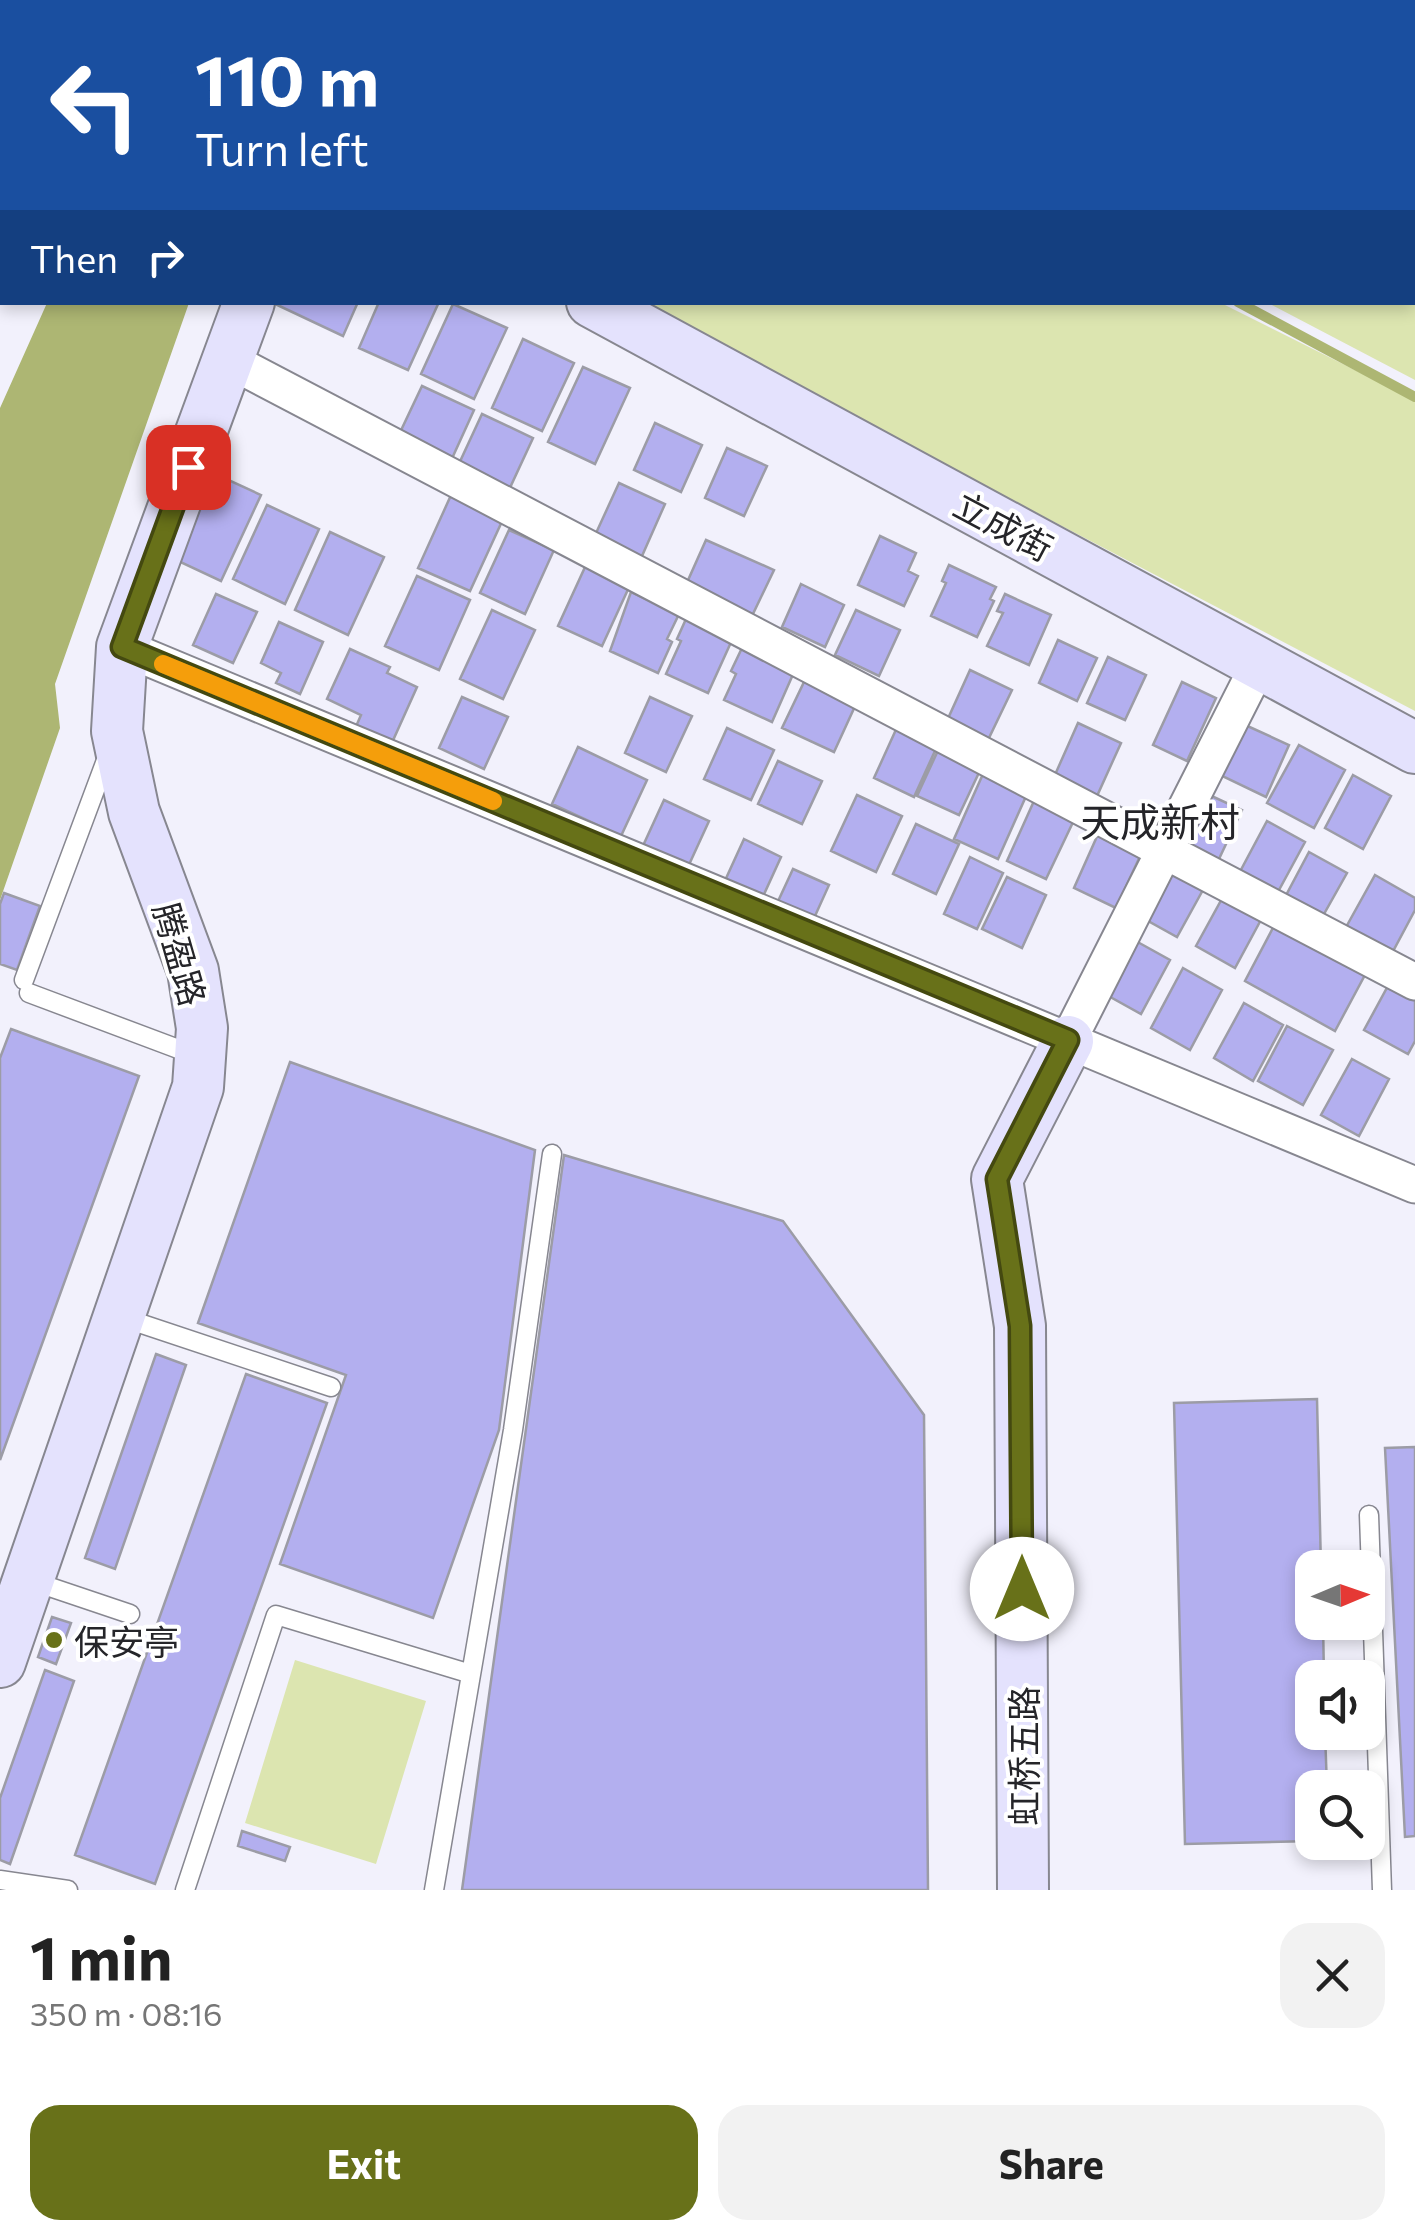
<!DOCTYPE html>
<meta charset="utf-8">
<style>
:root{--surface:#fff;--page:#f2f2f2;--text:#222;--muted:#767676;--accent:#687119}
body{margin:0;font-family:Commissioner,"Noto Sans SC",sans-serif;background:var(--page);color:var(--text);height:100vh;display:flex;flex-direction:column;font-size:38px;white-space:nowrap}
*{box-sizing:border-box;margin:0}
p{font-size:32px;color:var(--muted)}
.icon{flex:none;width:55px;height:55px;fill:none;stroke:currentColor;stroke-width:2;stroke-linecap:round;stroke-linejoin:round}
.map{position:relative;height:1890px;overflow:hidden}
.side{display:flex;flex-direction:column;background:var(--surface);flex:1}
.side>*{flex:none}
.guide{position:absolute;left:0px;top:0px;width:1415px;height:305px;box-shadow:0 5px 15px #0003;background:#1a4fa0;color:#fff;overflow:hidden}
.needle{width:65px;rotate:88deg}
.buttons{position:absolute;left:1295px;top:1550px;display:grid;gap:20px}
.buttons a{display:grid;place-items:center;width:90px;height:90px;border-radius:20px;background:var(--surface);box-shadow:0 5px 15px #0003;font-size:50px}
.pin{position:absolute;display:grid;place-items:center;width:85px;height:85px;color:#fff;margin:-42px;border-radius:20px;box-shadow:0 5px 15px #0006}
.me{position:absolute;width:110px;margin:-55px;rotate:0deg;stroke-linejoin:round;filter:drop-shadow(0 0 8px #0008)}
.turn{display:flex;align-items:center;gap:35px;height:210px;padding:0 30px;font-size:45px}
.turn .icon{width:130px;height:130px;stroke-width:2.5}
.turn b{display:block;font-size:70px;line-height:85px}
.then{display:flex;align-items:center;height:95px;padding:0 30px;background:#0003;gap:20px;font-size:38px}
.round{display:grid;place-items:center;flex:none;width:105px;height:105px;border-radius:30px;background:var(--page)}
.head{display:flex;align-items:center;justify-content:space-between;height:170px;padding:0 30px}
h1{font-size:60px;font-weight:700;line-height:75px}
.cta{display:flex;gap:20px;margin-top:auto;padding:20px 30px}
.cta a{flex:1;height:115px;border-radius:30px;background:var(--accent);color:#fff;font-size:40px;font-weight:700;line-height:115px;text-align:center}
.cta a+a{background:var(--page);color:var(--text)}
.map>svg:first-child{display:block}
.green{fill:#dce5b0}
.water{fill:#adb673}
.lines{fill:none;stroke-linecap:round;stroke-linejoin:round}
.stream{stroke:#adb673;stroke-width:10}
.building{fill:#b3afef;stroke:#9c9ca6;stroke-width:2.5}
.lane-casing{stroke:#878790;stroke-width:21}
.street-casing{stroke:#878790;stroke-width:39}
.secondary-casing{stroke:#878790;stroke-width:54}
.lane{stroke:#fff;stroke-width:18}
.street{stroke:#fff;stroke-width:35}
.secondary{stroke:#e4e2fd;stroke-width:50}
.route-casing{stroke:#444910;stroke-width:25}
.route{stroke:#687119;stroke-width:18}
.slow{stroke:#f59e0b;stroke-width:18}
.poi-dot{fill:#687119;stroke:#fff;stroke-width:4}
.labels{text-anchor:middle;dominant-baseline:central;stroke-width:8;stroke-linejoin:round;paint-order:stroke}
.street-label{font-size:35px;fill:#252529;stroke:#fff}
.poi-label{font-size:35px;fill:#252529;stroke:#fff;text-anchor:start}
.quarter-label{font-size:40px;fill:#252529;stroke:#fff}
</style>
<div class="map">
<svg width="1415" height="1890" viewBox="0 0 1415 1890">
<rect width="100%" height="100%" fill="#f2f1fc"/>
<path class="green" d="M 691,0 L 1415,0 L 1415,380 L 1268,303 L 1412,302 L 1412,2 Z
M 636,303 L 1221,303 L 1415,400 L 1415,711 Z
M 295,1660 L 426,1701 L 376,1864 L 245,1823 Z"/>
<path class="water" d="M 47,303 L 189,303 L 55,684 L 60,728 L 0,900 L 0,408 Z"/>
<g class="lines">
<path class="stream" d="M 672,0 L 677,2
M 1238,302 L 1415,397"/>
</g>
<path class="building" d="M 271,302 L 358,302 L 343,336 Z
M 379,302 L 439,302 L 408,370 L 359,348 Z
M 453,304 L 507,328 L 474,399 L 421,374 Z
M 523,339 L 574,363 L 542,431 L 492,408 Z
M 583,367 L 630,388 L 595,464 L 548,442 Z
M 422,386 L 474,410 L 449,465 L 396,441 Z
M 482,414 L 533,438 L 508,492 L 457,468 Z
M 655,423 L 702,445 L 681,492 L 634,470 Z
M 727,448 L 767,466 L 744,516 L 705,498 Z
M 200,467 L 261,495 L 221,581 L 161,553 Z
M 619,483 L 665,504 L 638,565 L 591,544 Z
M 452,493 L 504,517 L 470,591 L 418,568 Z
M 267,505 L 319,529 L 285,604 L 233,579 Z
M 509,530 L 554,550 L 525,614 L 480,593 Z
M 330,532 L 384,557 L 348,635 L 295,610 Z
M 880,536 L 916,553 L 908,571 L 918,576 L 904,606 L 858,585 Z
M 706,540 L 774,570 L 751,618 L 685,587 Z
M 586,565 L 630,585 L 602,646 L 558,626 Z
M 949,565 L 996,587 L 990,599 L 994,601 L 977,637 L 931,616 L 946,583 L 942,581 Z
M 417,576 L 470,600 L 439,670 L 385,646 Z
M 801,584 L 844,605 L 825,647 L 782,627 Z
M 631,592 L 679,614 L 667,639 L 672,642 L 658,673 L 610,651 Z
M 216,594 L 257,612 L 233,663 L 193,645 Z
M 1005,594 L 1051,615 L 1029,665 L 987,646 L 1003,613 L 997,611 Z
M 492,610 L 535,630 L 503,699 L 460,679 Z
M 856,610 L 900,630 L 879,676 L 835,655 Z
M 686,619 L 732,640 L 708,693 L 666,674 L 681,641 L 677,639 Z
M 279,622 L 323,642 L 300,694 L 276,683 L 281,673 L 261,663 Z
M 1058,640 L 1097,658 L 1077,701 L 1039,683 Z
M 742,648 L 794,672 L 772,722 L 724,700 L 736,674 L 731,671 Z
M 350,649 L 390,667 L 387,673 L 417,687 L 390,747 L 354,731 L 361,715 L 327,699 Z
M 1108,657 L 1146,675 L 1125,720 L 1087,703 Z
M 970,670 L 1012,690 L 987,742 L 946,723 Z
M 805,680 L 856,704 L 834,752 L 782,728 Z
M 1182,682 L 1216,698 L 1187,761 L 1153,745 Z
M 462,697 L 508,717 L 484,769 L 439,748 Z
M 650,697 L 692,716 L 666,772 L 625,753 Z
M 899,723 L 939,742 L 914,797 L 874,778 Z
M 1078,723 L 1121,743 L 1097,796 L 1054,777 Z
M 1243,724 L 1289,745 L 1266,797 L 1220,775 Z
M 727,728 L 774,750 L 751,800 L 704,779 Z
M 941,744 L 983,764 L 959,815 L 917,796 Z
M 1299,745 L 1345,770 L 1314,828 L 1267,803 Z
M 578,747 L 647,780 L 621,836 L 552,804 Z
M 778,761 L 822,781 L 802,824 L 758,804 Z
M 983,774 L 1027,794 L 998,859 L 954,839 Z
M 1353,775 L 1391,796 L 1363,849 L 1325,828 Z
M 1203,792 L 1242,810 L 1218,861 L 1180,843 Z
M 857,795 L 902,816 L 876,872 L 831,851 Z
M 664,800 L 709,821 L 687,869 L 642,848 Z
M 1034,801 L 1074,820 L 1046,879 L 1007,861 Z
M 1267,821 L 1305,842 L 1273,901 L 1235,881 Z
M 916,824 L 959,844 L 936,894 L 893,874 Z
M 1099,832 L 1142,852 L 1116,908 L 1074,888 Z
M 744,839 L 781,857 L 760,903 L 723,885 Z
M 1309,852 L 1347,873 L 1320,921 L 1283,901 Z
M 970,857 L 1003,873 L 977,929 L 944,914 Z
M 1168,868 L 1204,888 L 1177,937 L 1141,917 Z
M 793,869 L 829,885 L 810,927 L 774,910 Z
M 1375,875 L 1415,898 L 1415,910 L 1391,955 L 1345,929 Z
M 1007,877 L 1046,895 L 1022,948 L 982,929 Z
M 4,893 L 40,906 L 17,970 L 0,964 L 0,904 Z
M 1224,895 L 1263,916 L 1235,968 L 1196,946 Z
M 1275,924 L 1366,973 L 1335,1031 L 1245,981 Z
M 1134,940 L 1170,960 L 1141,1014 L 1105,994 Z
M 1183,968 L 1222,990 L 1190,1050 L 1151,1028 Z
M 1389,984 L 1415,998 L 1415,1041 L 1408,1054 L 1364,1030 Z
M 1244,1003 L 1283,1025 L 1253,1081 L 1214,1058 Z
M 1287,1026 L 1333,1050 L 1303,1105 L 1258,1081 Z
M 11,1029 L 139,1076 L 0,1460 L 0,1058 Z
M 1352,1059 L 1389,1079 L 1359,1136 L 1321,1115 Z
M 290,1062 L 535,1150 L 499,1430 L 433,1618 L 280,1564 L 346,1375 L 198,1323 Z
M 564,1155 L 783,1221 L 924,1415 L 928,1890 L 462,1890 Z
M 156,1354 L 186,1365 L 115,1569 L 85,1558 Z
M 246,1374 L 327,1403 L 155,1884 L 75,1855 Z
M 1317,1399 L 1321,1568 L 1312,1568 L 1312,1622 L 1323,1622 L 1324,1678 L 1312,1678 L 1312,1732 L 1325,1732 L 1327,1788 L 1312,1788 L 1312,1841 L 1185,1844 L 1174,1403 Z
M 1415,1447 L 1415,1836 L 1405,1837 L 1385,1448 Z
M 52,1617 L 71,1623 L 56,1664 L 38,1657 Z
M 45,1670 L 74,1681 L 10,1864 L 0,1860 L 0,1798 Z
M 242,1831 L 290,1847 L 285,1861 L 238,1846 Z"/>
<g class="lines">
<g class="lane-casing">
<path id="lane" d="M 24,980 L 108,755
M 29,993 L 197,1056
M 124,1318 L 331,1387
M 1369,1515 L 1382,1890
M 29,1580 L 130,1614
M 0,1880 L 68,1890
M 185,1890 L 276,1615 L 471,1674
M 434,1890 L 513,1430 L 552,1154"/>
</g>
<g class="street-casing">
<path id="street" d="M 227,359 L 1415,982
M 122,647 L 1415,1185
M 1068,1041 L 1259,664"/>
</g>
<g class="secondary-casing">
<path id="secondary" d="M 359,2 L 360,0
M 592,302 L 1415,748
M 0,1662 L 198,1087 L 202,1028 L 193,971 L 134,812 L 117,731 L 122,647 L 249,302
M 1023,1890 L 1020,1326 L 997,1179 L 1068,1041"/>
</g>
<use href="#lane" class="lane"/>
<use href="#street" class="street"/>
<use href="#secondary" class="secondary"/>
</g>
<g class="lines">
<g class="route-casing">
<path id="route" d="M 188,467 L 122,647 L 1068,1040 L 997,1179 L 1020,1326 L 1022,1589"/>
</g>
<use href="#route" class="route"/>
<path class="slow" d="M 163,664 L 493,801"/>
</g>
<circle class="poi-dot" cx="54" cy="1640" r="10"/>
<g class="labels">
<g class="street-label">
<text transform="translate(1004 525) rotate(28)">立成街</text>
<text transform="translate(181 954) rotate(74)">腾盈路</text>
<text transform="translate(1022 1756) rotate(-90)">虹桥五路</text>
</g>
<g class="poi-label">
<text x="74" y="1640">保安亭</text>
</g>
<g class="quarter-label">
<text x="1160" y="820">天成新村</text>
</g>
</g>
</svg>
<div class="buttons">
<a><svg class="needle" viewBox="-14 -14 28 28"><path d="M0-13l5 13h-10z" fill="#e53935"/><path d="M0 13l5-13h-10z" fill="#767676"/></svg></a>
<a><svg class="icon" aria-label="sound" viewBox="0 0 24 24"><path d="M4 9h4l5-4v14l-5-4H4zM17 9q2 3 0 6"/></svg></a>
<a><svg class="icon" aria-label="search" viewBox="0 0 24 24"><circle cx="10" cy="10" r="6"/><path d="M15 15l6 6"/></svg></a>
</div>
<div class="pin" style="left:188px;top:467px;background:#d93025"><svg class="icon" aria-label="arrive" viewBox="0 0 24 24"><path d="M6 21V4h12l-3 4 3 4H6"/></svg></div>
<svg class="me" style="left:1022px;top:1589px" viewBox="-20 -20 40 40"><circle r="19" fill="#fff"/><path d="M0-13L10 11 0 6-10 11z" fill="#687119"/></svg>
<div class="guide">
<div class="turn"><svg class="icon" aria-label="left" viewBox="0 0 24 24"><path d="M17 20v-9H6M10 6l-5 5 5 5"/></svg><div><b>110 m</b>Turn left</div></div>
<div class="then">Then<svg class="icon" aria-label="right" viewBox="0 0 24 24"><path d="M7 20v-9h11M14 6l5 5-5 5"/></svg></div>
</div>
</div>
<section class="side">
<div class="head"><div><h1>1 min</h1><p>350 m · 08:16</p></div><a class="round"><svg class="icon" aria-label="close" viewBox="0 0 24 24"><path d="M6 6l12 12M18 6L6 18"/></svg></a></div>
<div class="cta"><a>Exit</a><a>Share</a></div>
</section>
